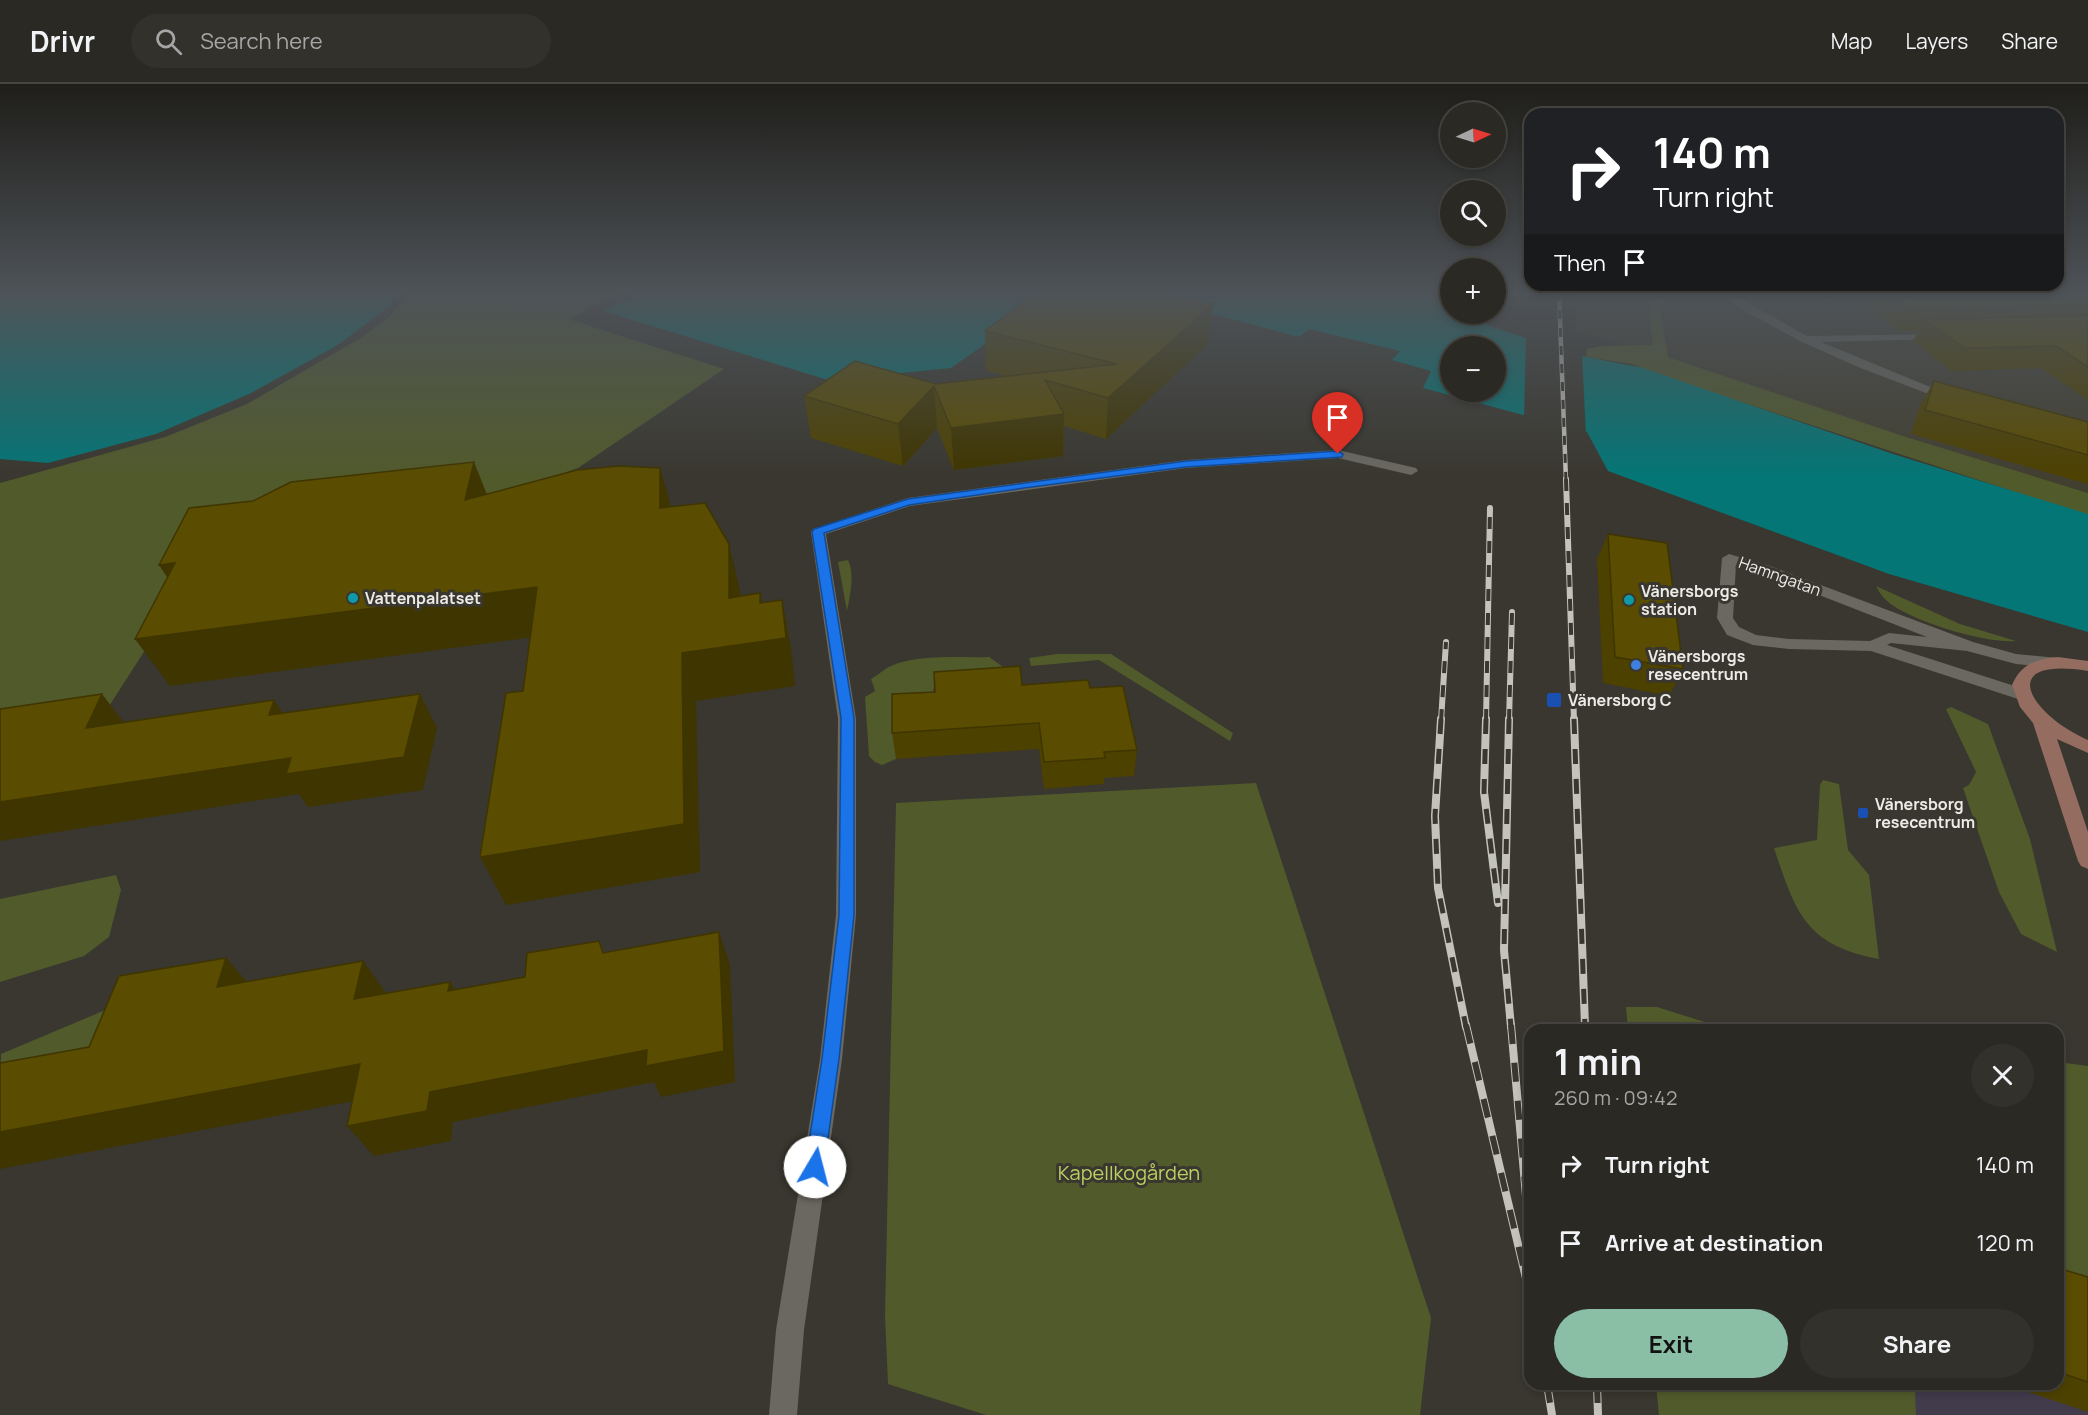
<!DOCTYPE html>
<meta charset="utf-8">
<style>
:root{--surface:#2b2923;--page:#33312b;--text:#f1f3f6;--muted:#a6a6a6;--line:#474541;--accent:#8abfa5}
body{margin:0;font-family:Manrope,sans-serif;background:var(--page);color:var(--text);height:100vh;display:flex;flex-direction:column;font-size:22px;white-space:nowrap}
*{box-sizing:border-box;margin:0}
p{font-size:20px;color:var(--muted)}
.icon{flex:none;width:33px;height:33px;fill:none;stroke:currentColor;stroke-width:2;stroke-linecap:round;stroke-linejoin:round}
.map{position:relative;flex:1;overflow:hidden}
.details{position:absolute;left:1524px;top:940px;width:540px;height:366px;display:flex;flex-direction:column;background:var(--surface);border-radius:18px;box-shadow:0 3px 9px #0003,0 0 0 2px var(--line)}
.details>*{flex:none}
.top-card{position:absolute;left:1524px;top:24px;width:540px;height:183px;border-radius:18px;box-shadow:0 3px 9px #0003,0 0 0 2px var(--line);background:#202124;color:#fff;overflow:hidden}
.needle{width:39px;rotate:86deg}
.buttons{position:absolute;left:1440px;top:18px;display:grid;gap:12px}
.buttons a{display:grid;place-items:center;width:66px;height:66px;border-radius:50%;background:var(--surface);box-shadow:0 3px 9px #0003,0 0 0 2px var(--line);font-size:30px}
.pin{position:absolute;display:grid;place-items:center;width:51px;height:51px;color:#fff;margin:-62px -26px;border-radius:50% 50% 50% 0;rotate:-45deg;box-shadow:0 0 6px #0007}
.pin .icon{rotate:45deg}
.me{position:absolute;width:66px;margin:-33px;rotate:8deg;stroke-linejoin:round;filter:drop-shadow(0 0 4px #0008)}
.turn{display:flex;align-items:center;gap:21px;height:126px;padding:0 30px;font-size:27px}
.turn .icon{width:78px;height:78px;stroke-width:2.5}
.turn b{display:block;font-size:42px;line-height:51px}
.then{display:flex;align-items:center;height:57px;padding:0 30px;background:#0003;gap:12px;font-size:22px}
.round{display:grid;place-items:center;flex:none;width:63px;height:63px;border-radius:32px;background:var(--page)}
.summary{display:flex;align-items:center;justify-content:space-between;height:102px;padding:0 30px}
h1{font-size:36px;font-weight:700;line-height:45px}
.action{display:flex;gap:12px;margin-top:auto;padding:12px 30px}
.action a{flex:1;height:69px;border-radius:36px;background:var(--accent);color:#111;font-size:24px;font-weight:700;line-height:69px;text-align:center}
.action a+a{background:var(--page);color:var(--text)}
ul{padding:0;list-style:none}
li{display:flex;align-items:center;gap:18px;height:78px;padding:0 30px}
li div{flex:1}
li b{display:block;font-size:22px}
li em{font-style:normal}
header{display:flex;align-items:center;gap:36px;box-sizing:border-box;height:84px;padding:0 30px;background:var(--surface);border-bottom:2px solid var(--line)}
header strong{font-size:28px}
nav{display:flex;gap:33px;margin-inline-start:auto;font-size:21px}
.search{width:420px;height:54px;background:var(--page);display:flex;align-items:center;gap:15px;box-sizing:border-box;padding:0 21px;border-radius:33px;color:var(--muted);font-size:22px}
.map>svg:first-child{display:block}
.commercial{fill:#413b4c}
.built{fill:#423f31}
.green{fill:#515a2b}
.water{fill:#047676;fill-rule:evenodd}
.pier{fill:#39372f}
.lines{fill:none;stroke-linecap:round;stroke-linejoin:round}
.street{fill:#6a6860;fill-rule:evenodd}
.secondary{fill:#956c60;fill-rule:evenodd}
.rail-far3-casing{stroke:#c3c2bb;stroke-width:4.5}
.rail-far2-casing{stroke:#c3c2bb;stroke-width:6}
.rail-far1-casing{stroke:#c3c2bb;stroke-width:8}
.rail-casing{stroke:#c3c2bb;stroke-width:8}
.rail-far3{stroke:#39372f;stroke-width:3;stroke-dasharray:9;stroke-linecap:butt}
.rail-far2{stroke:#39372f;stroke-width:4;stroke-dasharray:12;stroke-linecap:butt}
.rail-far1{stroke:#39372f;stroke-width:5;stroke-dasharray:15;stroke-linecap:butt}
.rail{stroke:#39372f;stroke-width:6;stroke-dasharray:19;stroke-linecap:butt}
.wall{fill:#4d4100}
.shaded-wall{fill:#3f3500}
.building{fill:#5a4c00;stroke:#3f3500;stroke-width:1.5}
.route{fill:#1a73e8;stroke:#114b97;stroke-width:1.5}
.culture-dot{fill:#0f9aa8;stroke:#39372f;stroke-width:2}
.shop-dot{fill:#3f7fe0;stroke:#39372f;stroke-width:2}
.transit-dot{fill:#1a4fb4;stroke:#39372f;stroke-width:2}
.labels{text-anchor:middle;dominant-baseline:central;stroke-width:6;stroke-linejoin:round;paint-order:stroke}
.street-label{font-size:16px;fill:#ecebe5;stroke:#39372f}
.poi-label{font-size:16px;font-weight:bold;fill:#ecebe5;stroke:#39372f;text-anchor:start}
.near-park-label{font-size:20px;fill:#bccf60;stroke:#39372f}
</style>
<header>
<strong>Drivr</strong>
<div class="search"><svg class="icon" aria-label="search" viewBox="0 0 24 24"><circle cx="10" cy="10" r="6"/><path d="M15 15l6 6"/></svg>Search here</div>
<nav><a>Map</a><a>Layers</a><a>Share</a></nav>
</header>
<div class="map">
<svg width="2088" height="1331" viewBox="0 0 2088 1331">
<rect width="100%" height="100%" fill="#39372f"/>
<path class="commercial" d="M 2088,1225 L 2088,1331 L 1916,1331 L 1915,1301 L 2058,1300 Z"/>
<path class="built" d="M 1576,208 L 2088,208 L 2088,409 L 1902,352 L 1669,273 L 1576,247 Z"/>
<path class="green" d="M 409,208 L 533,208 L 544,211 L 552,208 L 622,208 L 568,235 L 724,285 L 578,384 L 163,538 L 97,641 L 0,655 L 0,399 L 165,353 L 247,320 L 362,253 L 390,232 Z
M 1647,208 L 1657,208 L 1668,273 L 1903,352 L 2088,409 L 2088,432 L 1659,291 L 1632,280 L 1586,273 L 1587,265 L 1601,262 L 1653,261 Z
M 848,476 C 855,490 850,512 847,527 L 838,478 Z
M 1876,502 L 1960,540 L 2016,557 C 1986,560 1910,537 1887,517 C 1882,513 1879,508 1876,502 Z
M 1057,570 L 1111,570 L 1233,649 L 1230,657 L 1099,576 L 1031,582 L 1029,574 Z
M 989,573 L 1006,585 L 936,594 L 928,630 L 896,675 L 882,681 L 875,678 L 869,672 L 865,613 L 875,607 L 871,595 C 878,591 884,585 891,582 C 917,570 961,574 989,573 Z
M 1951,623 L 1988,640 L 2030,755 L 2057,868 L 2021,850 L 1999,808 L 1963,704 L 1969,701 L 1976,688 L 1946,625 Z
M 1823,696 L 1839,700 L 1848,766 L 1869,791 L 1879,875 C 1806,861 1796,830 1774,764 L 1817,756 L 1820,701 Z
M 1256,699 L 1431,1234 L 1420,1331 L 986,1331 L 888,1300 L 885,1231 L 896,719 Z
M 116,791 L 121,806 L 109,853 L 84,872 L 0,898 L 0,815 Z
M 175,913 L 0,1021 L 1,970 L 110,924 Z
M 1626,923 L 1657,923 L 1730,946 L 1628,946 Z
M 2058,978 L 2088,982 L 2088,1225 L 2058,1215 Z
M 1656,1301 L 1915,1301 L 1916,1331 L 1659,1331 Z"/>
<path class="water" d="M 0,208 L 400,208 L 389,223 L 336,262 L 249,310 L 156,350 L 48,379 L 0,375 Z
M 641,208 L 1059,208 L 951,284 L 828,296 L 603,227 Z
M 1142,208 L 1421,208 L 1450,223 L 1450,230 L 1465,230 L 1495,244 L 1586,273 L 1643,284 L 1893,370 L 2088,430 L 2088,548 L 1889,490 L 1608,387 L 1587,348 L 1423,304 L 1431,287 L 1392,276 L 1400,267 L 1309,245 L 1299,253 L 1138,210 ZM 1450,262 L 1496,262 L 1496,308 L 1450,308 Z"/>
<path class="pier" d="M 1526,251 L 1582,269 L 1586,352 L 1524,335 Z"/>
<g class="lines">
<path class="street" d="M 1717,208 L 1729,208 L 1807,252 L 1942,250 L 1942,254 L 1938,255 L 1821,258 L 1957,314 L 1951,318 L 1947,317 L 1858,283 L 1800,257 L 1745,227 Z
M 1338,366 L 1416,384 L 1418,387 L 1411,391 L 1338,374 L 1186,384 L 910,422 L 826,450 L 856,635 L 856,831 L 842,975 L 804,1246 L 797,1331 L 769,1331 L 776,1246 L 820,975 L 836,831 L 838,635 L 811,448 L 813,445 L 908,414 L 1186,376 Z
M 1729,470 L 1770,482 L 1973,558 L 2016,570 L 2058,574 L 2064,575 L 2066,579 L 2064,583 L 2058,584 L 2016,580 L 1967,567 L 1891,559 L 1887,561 L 2027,606 L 2030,610 L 2027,614 L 2021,616 L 1871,567 L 1789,565 L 1753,561 L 1727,551 L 1717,534 L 1722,474 ZM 1736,481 L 1760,488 L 1927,553 L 1889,549 L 1870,557 L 1789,555 L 1756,551 L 1739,543 L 1733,534 Z"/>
<path class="secondary" d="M 2058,573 L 2088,577 L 2088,587 C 1992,572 2032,632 2088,656 L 2088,669 L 2057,655 L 2088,748 L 2088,785 L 2081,782 L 2078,777 L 2033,639 L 2020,623 L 2012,601 C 2021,580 2036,575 2058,573 Z"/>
<g class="rail-far3-casing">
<path id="rail-far3" d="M 1559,208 L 1566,397"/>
</g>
<g class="rail-far2-casing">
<path id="rail-far2" d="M 1566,395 L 1574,637
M 1441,637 L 1446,558
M 1486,637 L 1490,424
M 1509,637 L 1512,528"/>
</g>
<g class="rail-far1-casing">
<path id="rail-far1" d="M 1441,635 L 1435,732 L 1438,804 L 1466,943
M 1486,635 L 1484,708 L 1498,819
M 1509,635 L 1504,866 L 1511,943
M 1574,635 L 1585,943"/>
</g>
<g class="rail-casing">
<path id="rail" d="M 1466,941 L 1530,1211
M 1511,941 L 1530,1158
M 1585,941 L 1585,946
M 1547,1300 L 1552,1331
M 1597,1300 L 1598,1331"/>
</g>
<use href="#rail-far3" class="rail-far3"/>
<use href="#rail-far2" class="rail-far2"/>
<use href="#rail-far1" class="rail-far1"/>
<use href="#rail" class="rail"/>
</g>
<path class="wall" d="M 1813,208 L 2088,208 L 2088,316 L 2041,284 L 1951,287 L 1913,257 L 1919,247 L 1899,247 L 1857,215 L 1822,216 Z
M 985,247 L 1208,260 L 1106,355 L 1064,342 L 1063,372 L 954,386 L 937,344 L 903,382 L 811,354 L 804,312 L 936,300 L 1006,292 L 986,287 Z
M 1934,297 L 2088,338 L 2088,400 L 1911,350 L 1920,321 Z
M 1608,450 L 1683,585 L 1669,612 L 1603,599 L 1597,475 Z
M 1022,601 L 1090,604 L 1137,666 L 1134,692 L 1104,694 L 1104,700 L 1044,705 L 1039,665 L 896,675 L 892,649 L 935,608 Z
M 2058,1184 L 2088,1193 L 2088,1328 L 2004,1300 L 2058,1300 Z"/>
<path class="shaded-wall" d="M 1213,220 L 1208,260 L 1106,355 L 1108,314 Z
M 934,302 L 937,344 L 903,382 L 898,340 Z
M 1064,330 L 1063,372 L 954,386 L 951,344 Z
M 474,378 L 492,423 L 465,416 Z
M 660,384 L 673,430 L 660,424 Z
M 729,460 L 740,507 L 741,561 L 760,519 L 760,509 L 770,557 L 782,516 L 791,564 L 795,602 L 696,617 L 700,788 L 506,821 L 480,773 L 682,569 L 729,514 Z
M 175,479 L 190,528 L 159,481 Z
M 537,503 L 556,550 L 170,602 L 135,555 Z
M 102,610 L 128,644 L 86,644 Z
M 420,610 L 437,644 L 423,706 L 308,723 L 299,710 L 0,757 L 0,718 Z
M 274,616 L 296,650 L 269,631 Z
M 719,848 L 730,881 L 735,998 L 661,1013 L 654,998 L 453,1038 L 451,1057 L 374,1072 L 347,1042 L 430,1008 Z
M 226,874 L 254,906 L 217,903 Z
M 363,877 L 386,909 L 354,915 Z
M 450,898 L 471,930 L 448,907 Z
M 360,980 L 385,1011 L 0,1085 L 0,1048 Z"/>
<path class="building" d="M 1037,208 L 1161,208 L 1213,220 L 1108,314 L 1045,296 L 1064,330 L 951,344 L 934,302 L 898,340 L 804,312 L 855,277 L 936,300 L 1117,280 L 985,247 Z
M 1887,208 L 2088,208 L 2088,221 L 1911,225 Z
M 2088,231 L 2088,283 L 2056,262 L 1964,264 L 1925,236 Z
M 1934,297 L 2088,338 L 2088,371 L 1925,326 Z
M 474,378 L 465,416 L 577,386 L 619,382 L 660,384 L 660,424 L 705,419 L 729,460 L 729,514 L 760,509 L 760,519 L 782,516 L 786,554 L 682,569 L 684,740 L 480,773 L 506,609 L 523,607 L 537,503 L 135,555 L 175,479 L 159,481 L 189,424 L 253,417 L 291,398 Z
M 1608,450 L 1667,459 L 1683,585 L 1615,573 Z
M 1020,582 L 1022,601 L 1088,596 L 1090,604 L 1123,602 L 1137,666 L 1104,668 L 1105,674 L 1044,678 L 1039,639 L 892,649 L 892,610 L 935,608 L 934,588 Z
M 102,610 L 86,644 L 274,616 L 269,631 L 420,610 L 404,673 L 286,690 L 291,674 L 0,718 L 0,625 Z
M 719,848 L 724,967 L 646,982 L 647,966 L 430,1008 L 427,1027 L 347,1042 L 360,980 L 0,1048 L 0,979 L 89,963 L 119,892 L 226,874 L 217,903 L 363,877 L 354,915 L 450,898 L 448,907 L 525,893 L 527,869 L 599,857 L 603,869 Z
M 2058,1184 L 2088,1193 L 2088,1298 L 2058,1288 Z"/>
<linearGradient id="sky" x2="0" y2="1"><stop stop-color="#1f1e1a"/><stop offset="0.53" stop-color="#4e5358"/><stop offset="1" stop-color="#4e5358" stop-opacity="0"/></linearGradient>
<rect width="2088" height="394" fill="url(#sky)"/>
<path class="route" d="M 1338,367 L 1343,370 L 1342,373 L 1186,383 L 1024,404 L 909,421 L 824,449 L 854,634 L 854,831 L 839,975 L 824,1083 L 821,1090 L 815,1092 L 808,1090 L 805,1083 L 822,975 L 839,831 L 841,634 L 812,448 L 814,445 L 908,415 L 1186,377 Z"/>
<g class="culture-dot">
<circle cx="353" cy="514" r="6"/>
<circle cx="1629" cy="516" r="6"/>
</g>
<circle class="shop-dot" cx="1636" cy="581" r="6"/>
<g class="transit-dot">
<rect x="1546" y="608" width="16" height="16" rx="3"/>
<rect x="1857" y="723" width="12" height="12" rx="3"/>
</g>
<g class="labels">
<g class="street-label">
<text transform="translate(1780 492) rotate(20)">Hamngatan</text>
</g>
<g class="poi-label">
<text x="1641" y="507">Vänersborgs<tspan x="1641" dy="18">station</tspan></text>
<text x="365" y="514">Vattenpalatset</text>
<text x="1648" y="572">Vänersborgs<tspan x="1648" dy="18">resecentrum</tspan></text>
<text x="1568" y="616">Vänersborg C</text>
<text x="1875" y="720">Vänersborg<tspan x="1875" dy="18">resecentrum</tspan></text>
</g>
<g class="near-park-label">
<text x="1129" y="1088">Kapellkogården</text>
</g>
</g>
</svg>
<div class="buttons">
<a><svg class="needle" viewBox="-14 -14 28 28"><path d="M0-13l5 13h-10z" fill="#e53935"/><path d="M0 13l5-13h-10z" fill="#a6a6a6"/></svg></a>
<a><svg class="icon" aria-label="search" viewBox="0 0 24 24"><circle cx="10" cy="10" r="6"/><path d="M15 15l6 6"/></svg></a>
<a>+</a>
<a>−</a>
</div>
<div class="pin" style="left:1338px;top:370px;background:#d93025"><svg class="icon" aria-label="arrive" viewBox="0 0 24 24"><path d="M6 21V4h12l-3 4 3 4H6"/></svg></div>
<svg class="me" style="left:815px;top:1083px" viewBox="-20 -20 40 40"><circle r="19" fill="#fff"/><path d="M0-13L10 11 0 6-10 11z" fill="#1a73e8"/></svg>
<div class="top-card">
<div class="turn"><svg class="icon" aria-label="right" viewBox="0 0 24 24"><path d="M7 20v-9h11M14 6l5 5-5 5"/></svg><div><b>140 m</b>Turn right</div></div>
<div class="then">Then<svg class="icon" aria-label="arrive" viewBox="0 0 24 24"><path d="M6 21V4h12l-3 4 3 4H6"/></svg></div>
</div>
<section class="details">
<div class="summary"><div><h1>1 min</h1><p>260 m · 09:42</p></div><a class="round"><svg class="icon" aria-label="close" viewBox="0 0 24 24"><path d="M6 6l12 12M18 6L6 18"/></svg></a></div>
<ul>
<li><svg class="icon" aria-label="right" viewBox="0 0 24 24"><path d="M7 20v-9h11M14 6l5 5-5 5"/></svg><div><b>Turn right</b></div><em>140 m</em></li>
<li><svg class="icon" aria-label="arrive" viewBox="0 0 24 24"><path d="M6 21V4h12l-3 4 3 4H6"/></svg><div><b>Arrive at destination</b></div><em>120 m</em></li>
</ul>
<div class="action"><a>Exit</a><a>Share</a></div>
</section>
</div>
